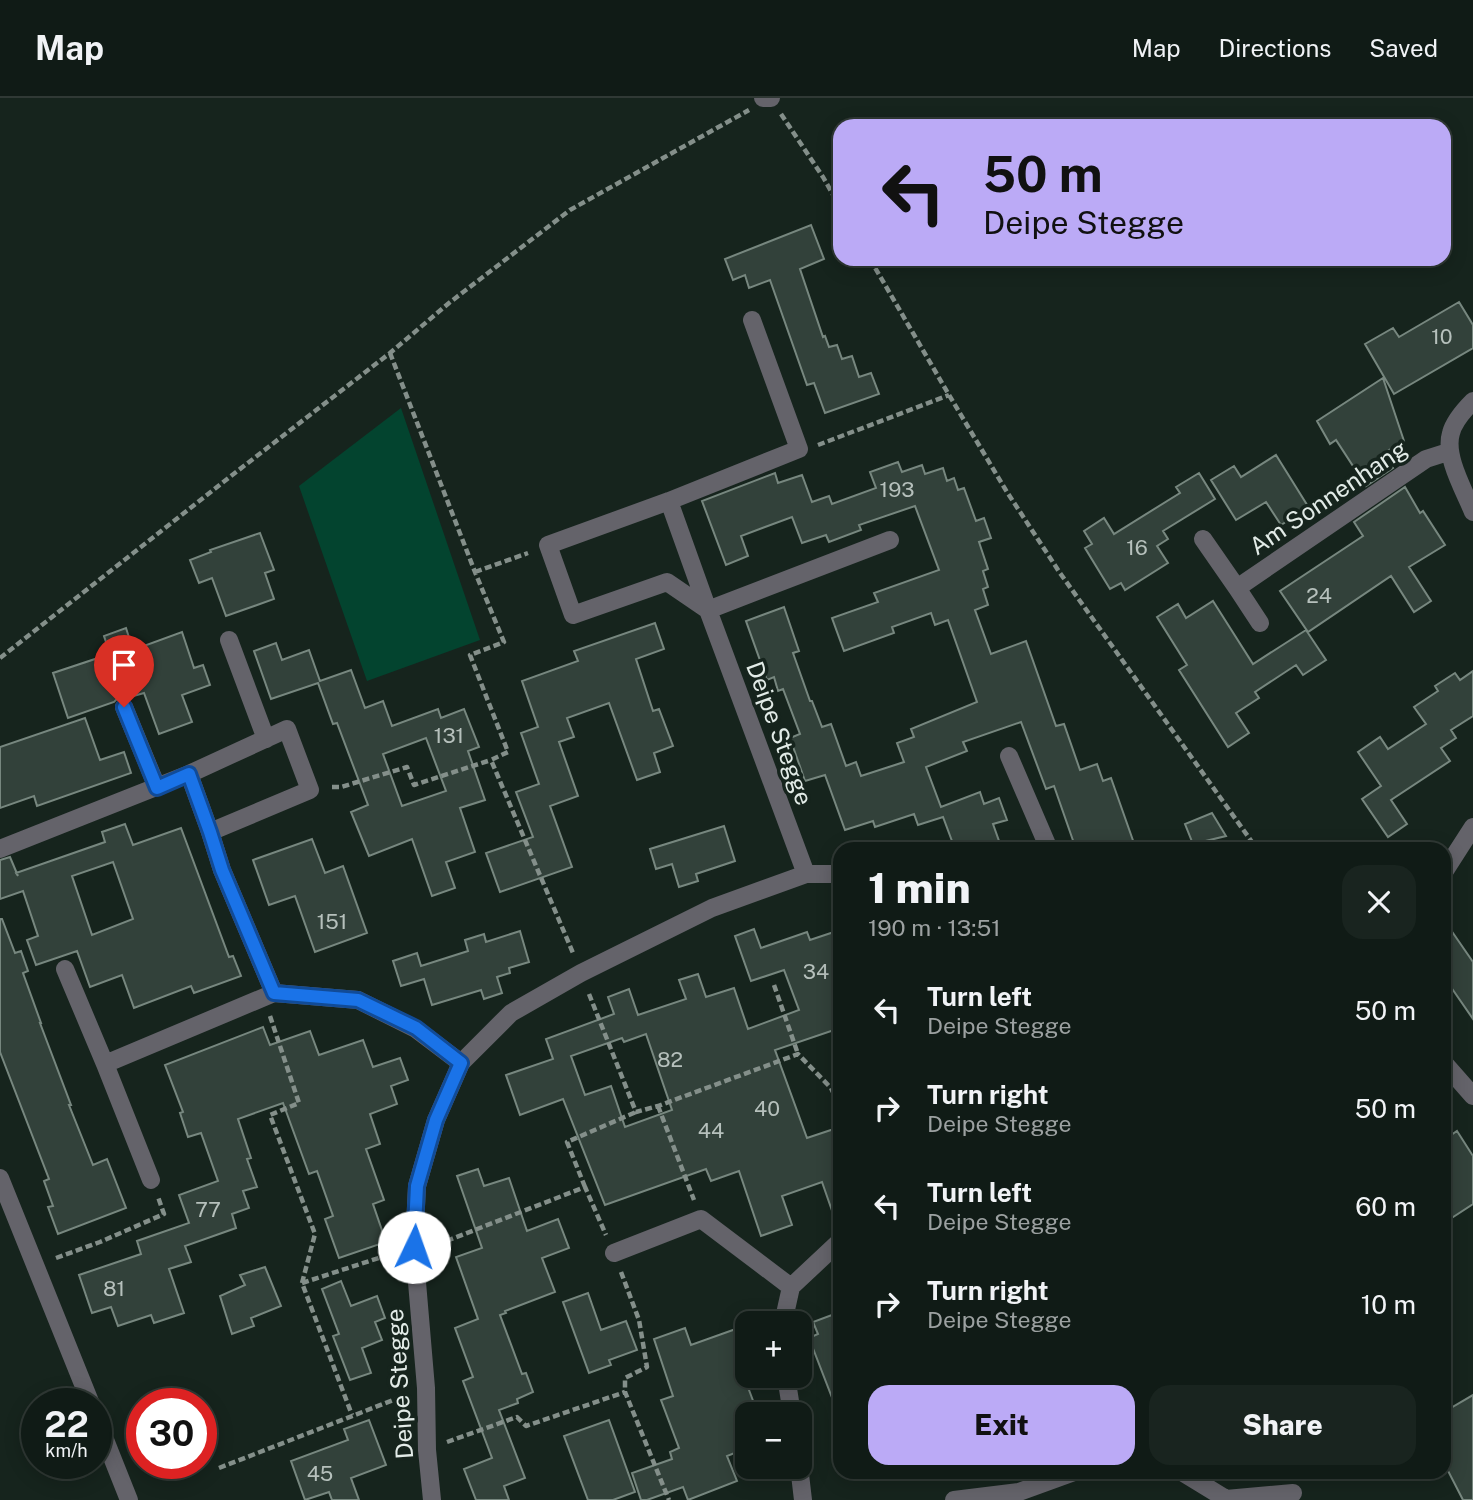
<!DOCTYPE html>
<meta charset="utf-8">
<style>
:root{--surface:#101b16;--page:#19241f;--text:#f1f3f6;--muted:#9ca1a1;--line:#303935;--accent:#bbaaf6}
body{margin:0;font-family:"Public Sans",sans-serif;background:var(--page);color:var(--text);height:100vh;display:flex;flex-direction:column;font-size:26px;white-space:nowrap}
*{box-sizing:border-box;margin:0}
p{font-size:23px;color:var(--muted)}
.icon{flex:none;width:38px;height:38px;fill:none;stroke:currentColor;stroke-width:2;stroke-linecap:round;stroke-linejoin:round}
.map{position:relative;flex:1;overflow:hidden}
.panel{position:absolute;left:833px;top:744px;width:618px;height:637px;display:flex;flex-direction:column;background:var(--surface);border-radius:21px;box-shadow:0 4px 18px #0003,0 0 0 2px var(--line)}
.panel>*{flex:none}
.guide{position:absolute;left:833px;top:21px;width:618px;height:147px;border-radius:21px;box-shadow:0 4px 18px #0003,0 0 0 2px var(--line);background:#bbaaf6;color:#111;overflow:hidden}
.fabs{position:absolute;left:735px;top:1213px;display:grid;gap:14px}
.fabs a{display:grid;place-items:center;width:77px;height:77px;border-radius:14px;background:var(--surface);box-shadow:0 4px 18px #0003,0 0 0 2px var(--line);font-size:35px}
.speed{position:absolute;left:21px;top:1290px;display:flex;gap:14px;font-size:35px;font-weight:700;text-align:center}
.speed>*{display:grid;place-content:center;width:91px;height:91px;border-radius:50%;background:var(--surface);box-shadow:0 4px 18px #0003,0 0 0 2px var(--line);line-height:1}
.speed small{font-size:18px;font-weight:400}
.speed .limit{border:10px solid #d22;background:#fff;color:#111}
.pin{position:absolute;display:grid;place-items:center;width:60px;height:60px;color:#fff;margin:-72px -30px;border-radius:50% 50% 50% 0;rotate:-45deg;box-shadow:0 0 7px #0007}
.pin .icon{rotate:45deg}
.me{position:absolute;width:77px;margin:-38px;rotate:3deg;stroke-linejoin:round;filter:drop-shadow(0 0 5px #0008)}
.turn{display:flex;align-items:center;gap:24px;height:147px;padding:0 35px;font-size:32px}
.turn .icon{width:91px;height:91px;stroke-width:2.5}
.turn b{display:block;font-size:49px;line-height:60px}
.round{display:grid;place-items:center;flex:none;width:74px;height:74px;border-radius:21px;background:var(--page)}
.summary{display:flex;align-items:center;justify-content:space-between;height:119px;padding:0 35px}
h1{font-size:42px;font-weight:800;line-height:52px}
.cta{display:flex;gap:14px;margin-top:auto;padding:14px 35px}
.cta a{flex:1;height:80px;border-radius:21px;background:var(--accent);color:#111;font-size:28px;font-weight:800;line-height:80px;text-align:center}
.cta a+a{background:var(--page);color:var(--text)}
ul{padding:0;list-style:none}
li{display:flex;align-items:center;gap:21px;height:98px;padding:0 35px}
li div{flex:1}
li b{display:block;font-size:26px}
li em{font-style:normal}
header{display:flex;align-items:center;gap:42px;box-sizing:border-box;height:98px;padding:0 35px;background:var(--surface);border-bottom:2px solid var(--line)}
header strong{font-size:33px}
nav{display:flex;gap:38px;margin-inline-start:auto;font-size:24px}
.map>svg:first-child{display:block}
.park{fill:#03442f}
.building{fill:#32413a;stroke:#77877f;stroke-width:2;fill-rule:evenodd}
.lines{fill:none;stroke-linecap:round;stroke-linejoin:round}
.path{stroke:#848f8a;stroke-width:4.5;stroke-dasharray:7 3.5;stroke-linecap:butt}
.minor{stroke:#64636a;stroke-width:18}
.route-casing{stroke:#114b97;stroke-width:18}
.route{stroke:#1a73e8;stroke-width:12}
.labels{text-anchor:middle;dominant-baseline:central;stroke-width:7;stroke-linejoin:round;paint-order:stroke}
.number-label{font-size:21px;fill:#b6c0bc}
.street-label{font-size:24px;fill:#e2ebe7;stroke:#16241d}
</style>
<header>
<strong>Map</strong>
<nav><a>Map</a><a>Directions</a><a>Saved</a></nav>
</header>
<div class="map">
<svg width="1473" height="1402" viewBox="0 0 1473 1402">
<rect width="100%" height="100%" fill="#16241d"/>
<path class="park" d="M 401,310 L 480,542 L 367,583 L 299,388 Z"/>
<path class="building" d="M 811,127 L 824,161 L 800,171 L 823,239 L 825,238 L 829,249 L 837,247 L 842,261 L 852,258 L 859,279 L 871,275 L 879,296 L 825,315 L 814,285 L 807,287 L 770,182 L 749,190 L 745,177 L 733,182 L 725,161 Z
M 1459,204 L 1473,227 L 1473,250 L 1394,296 L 1365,246 L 1393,230 L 1399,239 Z
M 1383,280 L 1404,343 L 1384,355 L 1393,370 L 1366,388 L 1336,342 L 1330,346 L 1317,323 Z
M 1276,357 L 1309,410 L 1281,427 L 1266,404 L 1236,422 L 1211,382 L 1234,368 L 1241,379 Z
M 898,364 L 902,374 L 922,367 L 925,376 L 943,370 L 947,383 L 954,380 L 958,392 L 964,390 L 976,423 L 984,420 L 991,440 L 979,444 L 988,471 L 983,473 L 988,489 L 983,491 L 988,507 L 975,512 L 991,556 L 1026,543 L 1056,628 L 1064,626 L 1080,672 L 1097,666 L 1103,683 L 1111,680 L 1136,751 L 1076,751 L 1054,688 L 1046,691 L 1021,624 L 963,644 L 967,653 L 926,669 L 941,709 L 980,694 L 984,706 L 999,700 L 1007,722 L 993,726 L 999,743 L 976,751 L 955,751 L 943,719 L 918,727 L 914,716 L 875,729 L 873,723 L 845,732 L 825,677 L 805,683 L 790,640 L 800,636 L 783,591 L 778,593 L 774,579 L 767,582 L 746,523 L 784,509 L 799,553 L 793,555 L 810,603 L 812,603 L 822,629 L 831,626 L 846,668 L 856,664 L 861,678 L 904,664 L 897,645 L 914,639 L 911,631 L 977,604 L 948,522 L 935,527 L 931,515 L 892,529 L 894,535 L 844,553 L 832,520 L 878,504 L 874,495 L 939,472 L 915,408 L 859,427 L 861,432 L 829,444 L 826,437 L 802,445 L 792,419 L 741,438 L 748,458 L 726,467 L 702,403 L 775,375 L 778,385 L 802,377 L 812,404 L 829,398 L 832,406 L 876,390 L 870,374 Z
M 1199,375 L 1215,401 L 1163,433 L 1168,441 L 1157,448 L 1168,465 L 1125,492 L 1121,485 L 1110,491 L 1085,450 L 1092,446 L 1084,433 L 1104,420 L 1114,436 L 1180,395 L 1176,389 Z
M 1405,389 L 1420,415 L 1423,413 L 1445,447 L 1409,469 L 1431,503 L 1414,514 L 1391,478 L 1308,534 L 1280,493 L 1363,438 L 1354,424 Z
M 260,435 L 274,472 L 265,475 L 274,501 L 226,518 L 212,480 L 199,485 L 190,462 L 211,454 L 210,452 Z
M 1213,503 L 1253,566 L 1306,532 L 1326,562 L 1303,577 L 1296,567 L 1255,594 L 1259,600 L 1236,615 L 1249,635 L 1228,649 L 1179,572 L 1187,567 L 1157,519 L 1178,506 L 1186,520 Z
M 655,525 L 664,551 L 636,561 L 653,613 L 659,611 L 673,648 L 654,655 L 660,674 L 637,682 L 609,605 L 567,620 L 574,639 L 559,644 L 578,698 L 550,708 L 572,769 L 500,794 L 486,755 L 533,739 L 516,694 L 539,686 L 521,635 L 538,629 L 522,583 L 578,563 L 574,553 Z
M 126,530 L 133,552 L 182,534 L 194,570 L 203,567 L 210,587 L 182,597 L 192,624 L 159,636 L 144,595 L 130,599 L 120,598 L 114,604 L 68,620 L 53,575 L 110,556 L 104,538 Z
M 276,545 L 282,562 L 309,552 L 320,583 L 351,572 L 365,610 L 383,603 L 392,628 L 438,611 L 441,620 L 464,611 L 479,649 L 468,653 L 485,702 L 460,710 L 475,754 L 446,764 L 455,790 L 432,798 L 412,741 L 369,758 L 351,714 L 368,707 L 337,625 L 333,626 L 318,585 L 271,601 L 254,553 ZM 426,640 L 446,693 L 402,708 L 383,656 Z
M 1473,573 L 1473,618 L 1451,632 L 1456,640 L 1441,650 L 1450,663 L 1391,702 L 1407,726 L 1388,739 L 1362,701 L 1381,688 L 1358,654 L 1380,639 L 1388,651 L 1426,626 L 1414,609 L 1438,593 L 1435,588 L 1455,575 L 1460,582 Z
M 85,620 L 100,662 L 124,654 L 131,675 L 37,708 L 34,698 L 0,710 L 0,649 Z
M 1212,715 L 1226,738 L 1193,746 L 1185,726 Z
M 125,726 L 133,747 L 181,730 L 229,859 L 233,858 L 241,878 L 194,895 L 191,888 L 134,910 L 122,877 L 90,889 L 77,853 L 36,867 L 27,842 L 38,838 L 23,793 L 0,801 L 0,762 L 10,759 L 18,778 L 16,775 L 105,744 L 102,734 ZM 113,764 L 133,821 L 92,837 L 72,778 Z
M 724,728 L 735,763 L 696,776 L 698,783 L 679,789 L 672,766 L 656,771 L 650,751 Z
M 312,741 L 325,775 L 343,768 L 367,835 L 315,854 L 295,798 L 269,807 L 253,762 Z
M 0,821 L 2,821 L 15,855 L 21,853 L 28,873 L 23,875 L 41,925 L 40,925 L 71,1007 L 69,1007 L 93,1067 L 107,1061 L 126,1110 L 58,1136 L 48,1109 L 53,1108 L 44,1083 L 49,1081 L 0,954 Z
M 1444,822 L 1473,864 L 1473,921 L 1444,879 Z
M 754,831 L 761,850 L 807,834 L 810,842 L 840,832 L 840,930 L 775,952 L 807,1040 L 840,1029 L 840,1127 L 837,1127 L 822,1084 L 782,1098 L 792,1127 L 761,1138 L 739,1073 L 711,1083 L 706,1071 L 605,1107 L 563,1001 L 520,1017 L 506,977 L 553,961 L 546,941 L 614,916 L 608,899 L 629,891 L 638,917 L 686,901 L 679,882 L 698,876 L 706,899 L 734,890 L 748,931 L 799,912 L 784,872 L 751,883 L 735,838 ZM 646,936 L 672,1012 L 625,1029 L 611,988 L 585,997 L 571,958 L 622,940 L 624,944 Z
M 520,833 L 529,864 L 509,870 L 510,875 L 497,879 L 502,895 L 484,901 L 481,892 L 432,907 L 424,881 L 401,888 L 393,863 L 417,855 L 421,868 L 468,853 L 465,842 L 484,836 L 486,844 Z
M 263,929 L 270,947 L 310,933 L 319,957 L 363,942 L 373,969 L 400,960 L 408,982 L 391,988 L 397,1006 L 370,1016 L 380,1046 L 366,1051 L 384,1102 L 373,1106 L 386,1144 L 339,1160 L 325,1121 L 333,1118 L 317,1073 L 309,1076 L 283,1005 L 238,1021 L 251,1060 L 247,1061 L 257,1089 L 243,1093 L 249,1110 L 232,1116 L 236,1130 L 185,1148 L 191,1164 L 169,1171 L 184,1215 L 154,1225 L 151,1217 L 118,1228 L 111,1209 L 92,1215 L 79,1177 L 141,1156 L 137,1143 L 189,1125 L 179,1097 L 218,1083 L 201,1035 L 188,1039 L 180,1015 L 183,1014 L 165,967 Z
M 1457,1033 L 1473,1058 L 1473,1106 L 1444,1125 L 1444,1042 Z
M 478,1071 L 484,1088 L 509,1080 L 527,1133 L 558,1121 L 569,1150 L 542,1160 L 555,1194 L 505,1213 L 506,1215 L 500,1217 L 522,1276 L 526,1275 L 533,1294 L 517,1301 L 518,1305 L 499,1312 L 525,1380 L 504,1388 L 509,1402 L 476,1402 L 464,1371 L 492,1360 L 463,1283 L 473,1279 L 455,1230 L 478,1221 L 456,1159 L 482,1150 L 457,1078 Z
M 265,1169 L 281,1208 L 251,1220 L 254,1228 L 232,1236 L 220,1198 L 245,1187 L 240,1177 Z
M 341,1183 L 351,1208 L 377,1198 L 385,1220 L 375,1224 L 382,1242 L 362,1250 L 371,1275 L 350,1282 L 333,1238 L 339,1236 L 322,1191 Z
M 588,1195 L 601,1232 L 626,1223 L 637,1252 L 609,1262 L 611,1267 L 589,1275 L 563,1204 Z
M 840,1214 L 840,1315 L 838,1315 L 809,1240 L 818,1236 L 813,1224 Z
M 747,1227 L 747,1266 L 740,1268 L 758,1316 L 747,1316 L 747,1350 L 727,1358 L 737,1383 L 688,1402 L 683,1389 L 647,1402 L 641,1402 L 632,1375 L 672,1361 L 670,1354 L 679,1350 L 661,1302 L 673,1298 L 654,1241 L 685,1230 L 691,1247 Z
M 1473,1297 L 1473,1402 L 1463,1402 L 1444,1365 L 1444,1314 Z
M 369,1322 L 386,1367 L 351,1380 L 359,1402 L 332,1402 L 329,1394 L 305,1402 L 291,1363 L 348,1342 L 344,1331 Z
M 609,1322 L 635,1394 L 613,1402 L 588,1402 L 564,1338 Z"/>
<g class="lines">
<path class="path" d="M 781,16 L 823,79 L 840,109
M 870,161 L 949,297 L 1007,394 L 1060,475 L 1257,751
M 390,255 L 475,474 L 504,544 L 470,557 L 508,654 L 491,662 L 573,855
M 818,347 L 949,297
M 475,474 L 528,455
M 0,560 L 231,378 L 390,255 L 449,205 L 570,112 L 749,12
M 332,689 L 341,689 L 407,669 L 414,687 L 491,662
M 774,887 L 798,956
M 589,896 L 636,1014 L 658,1008 L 798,956 L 831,990 L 840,1009
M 270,918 L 299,1005 L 270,1017 L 315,1136 L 302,1185 L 352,1317
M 658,1008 L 694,1102
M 585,1089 L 567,1044 L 636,1014
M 436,1144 L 449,1142 L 585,1089 L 606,1137
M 56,1160 L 100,1144 L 164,1116 L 158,1099
M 621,1174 L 639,1222 L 647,1269 L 625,1280 L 625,1294 L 669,1402
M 302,1185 L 394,1155
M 447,1344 L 517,1319 L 526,1328 L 625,1294
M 219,1370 L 406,1297"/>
<path class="minor" d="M 763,0 L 771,0
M 1473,303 C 1465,311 1454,323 1451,335 C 1444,358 1464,392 1473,414
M 669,403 L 708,512 L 667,484 L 573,517 L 548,447 L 669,403 L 799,351 L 752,222
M 1203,441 L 1237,490
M 1260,525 L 1237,490 L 1426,361 L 1448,354
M 229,542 L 266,641
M 124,609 L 157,689
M 1009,658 L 1049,751
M 189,676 L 210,734
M 0,751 L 189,676 L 287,631 L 310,692 L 210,734 L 222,772 L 274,895
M 1444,774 L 1473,729
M 806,776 L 708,512 L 890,442
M 65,871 L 105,966
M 1444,965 L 1473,998
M 0,1080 L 91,1306
M 151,1082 L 105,966 L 274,895 L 358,902 L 416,931 L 461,965
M 614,1155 L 701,1121 L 791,1189
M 783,1225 L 791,1189 L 840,1143
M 786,1278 L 792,1316
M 96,1319 L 129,1402
M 799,1368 L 803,1402
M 1182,1374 L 1226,1401 L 1293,1395
M 432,1402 L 427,1352 L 426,1290 L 414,1149 L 417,1088 L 436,1022 L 461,965 L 511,915 L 581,875 L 712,810 L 806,776 L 840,776
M 954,1402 L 1019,1394 L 1074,1374"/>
</g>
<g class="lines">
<g class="route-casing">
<path id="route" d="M 124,609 L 157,690 L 189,676 L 210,734 L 222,772 L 274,895 L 358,902 L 416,930 L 461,965 L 436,1022 L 417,1088 L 414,1149"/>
</g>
<use href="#route" class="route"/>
</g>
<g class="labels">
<g class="number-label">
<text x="1442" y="238">10</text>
<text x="897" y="391">193</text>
<text x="1137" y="449">16</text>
<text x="1319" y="497">24</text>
<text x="449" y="637">131</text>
<text x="332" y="823">151</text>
<text x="816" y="873">34</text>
<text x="670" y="961">82</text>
<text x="767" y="1010">40</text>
<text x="711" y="1032">44</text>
<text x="208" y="1111">77</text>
<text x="114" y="1190">81</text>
<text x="320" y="1375">45</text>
</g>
<g class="street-label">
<text transform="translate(1328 399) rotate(-34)">Am Sonnenhang</text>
<text transform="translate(780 635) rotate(70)">Deipe Stegge</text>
<text transform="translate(399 1286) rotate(-94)">Deipe Stegge</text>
</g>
</g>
</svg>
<div class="fabs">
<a>+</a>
<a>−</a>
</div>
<div class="speed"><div>22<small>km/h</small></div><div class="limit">30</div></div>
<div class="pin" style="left:124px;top:609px;background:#d93025"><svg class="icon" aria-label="arrive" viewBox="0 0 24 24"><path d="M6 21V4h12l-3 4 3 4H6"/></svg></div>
<svg class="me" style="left:414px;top:1149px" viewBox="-20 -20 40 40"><circle r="19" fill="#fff"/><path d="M0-13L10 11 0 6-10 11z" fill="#1a73e8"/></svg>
<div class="guide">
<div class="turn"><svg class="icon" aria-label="left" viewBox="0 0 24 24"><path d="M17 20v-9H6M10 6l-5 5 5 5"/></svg><div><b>50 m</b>Deipe Stegge</div></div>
</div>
<section class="panel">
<div class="summary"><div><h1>1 min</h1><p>190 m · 13:51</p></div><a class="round"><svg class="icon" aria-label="close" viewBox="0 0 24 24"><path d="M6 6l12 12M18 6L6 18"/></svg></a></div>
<ul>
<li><svg class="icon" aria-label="left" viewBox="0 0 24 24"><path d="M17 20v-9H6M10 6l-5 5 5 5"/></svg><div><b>Turn left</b><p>Deipe Stegge</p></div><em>50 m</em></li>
<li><svg class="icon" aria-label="right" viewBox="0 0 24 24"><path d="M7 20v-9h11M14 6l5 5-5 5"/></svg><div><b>Turn right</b><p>Deipe Stegge</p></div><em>50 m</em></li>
<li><svg class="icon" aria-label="left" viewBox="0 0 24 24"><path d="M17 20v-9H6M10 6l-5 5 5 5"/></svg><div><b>Turn left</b><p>Deipe Stegge</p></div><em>60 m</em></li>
<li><svg class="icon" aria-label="right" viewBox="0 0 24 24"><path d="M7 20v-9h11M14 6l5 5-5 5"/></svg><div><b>Turn right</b><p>Deipe Stegge</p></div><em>10 m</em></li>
</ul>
<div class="cta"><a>Exit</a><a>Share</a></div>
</section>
</div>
